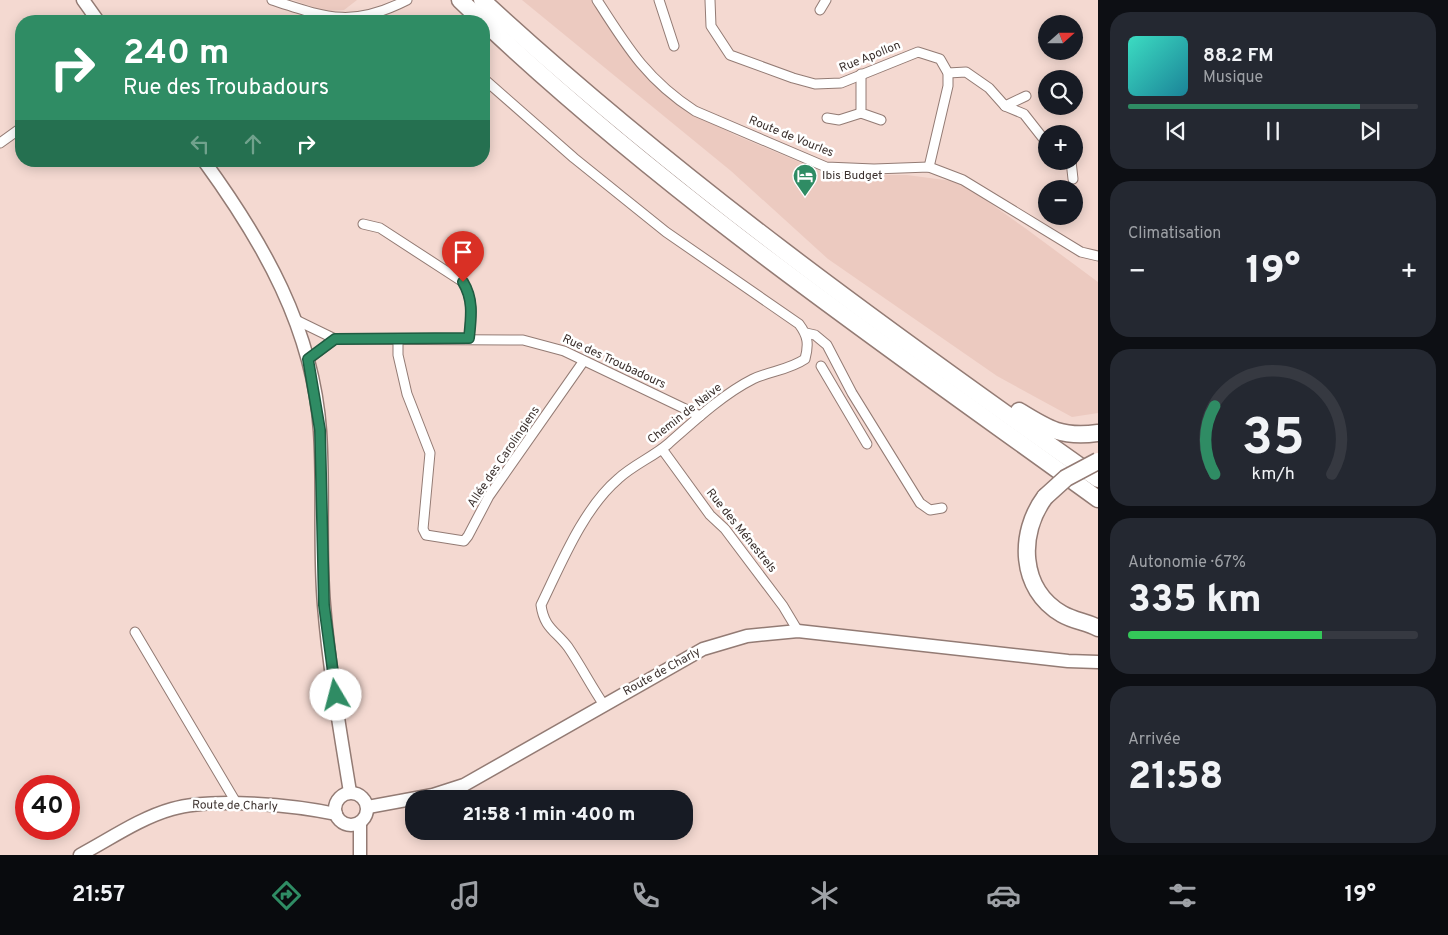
<!DOCTYPE html>
<html lang="fr">
<meta charset="utf-8">
<style>
body{margin:0;font-family:Overpass,sans-serif;background:#242831;color:#f1f3f6;height:100vh;display:flex;flex-direction:column;font-size:19px;white-space:nowrap}
*{box-sizing:border-box;margin:0}
p{font-size:16px;color:#9ea1a6}
.icon{flex:none;width:28px;height:28px;fill:none;stroke:currentColor;stroke-width:2;stroke-linecap:round;stroke-linejoin:round}
.map{position:relative;flex:1;overflow:hidden}
.details{display:flex;flex-direction:column;gap:12px;padding:12px;background:#0d0f14;width:350px}
.details>*{flex:none}
.hud{position:absolute;left:15px;top:15px;width:475px;height:152px;border-radius:20px;box-shadow:0 2px 12px #0003;background:#2f8c64;color:#fff;overflow:hidden}
.needle{width:32px;rotate:69deg}
.tools{position:absolute;left:1038px;top:15px;display:grid;gap:10px}
.tools a{display:grid;place-items:center;width:45px;height:45px;border-radius:50%;background:#171b24;box-shadow:0 2px 12px #0003;font-size:25px}
.speed{position:absolute;left:15px;top:775px;display:flex;gap:10px;font-size:25px;font-weight:700;text-align:center}
.speed>*{display:grid;place-content:center;width:65px;height:65px;border-radius:50%;background:#171b24;box-shadow:0 2px 12px #0003;line-height:1}
.speed .limit{border:8px solid #d22;background:#fff;color:#111}
.pin{position:absolute;display:grid;place-items:center;width:42px;height:42px;color:#fff;margin:-51px -21px;border-radius:50% 50% 50% 0;rotate:-45deg;box-shadow:0 0 5px #0007}
.pin .icon{rotate:45deg}
.me{position:absolute;width:55px;margin:-28px;rotate:352deg;stroke-linejoin:round;filter:drop-shadow(0 0 4px #0008)}
.turn{display:flex;align-items:center;gap:18px;height:105px;padding:0 25px;font-size:22px}
.turn .icon{width:65px;height:65px;stroke-width:2.5}
.turn b{display:block;font-size:35px;line-height:42px}
.lanes{display:flex;align-items:center;height:48px;padding:0 25px;background:#0003;justify-content:center;gap:25px;direction:ltr}
.lanes .off{opacity:.35}
.big{font-size:38px;font-weight:800;line-height:1.1}
.details .tile{flex:1;display:flex;flex-direction:column;justify-content:center;gap:8px;min-width:0;padding:0 18px;border-radius:20px;background:#242831}
.details .dial{align-items:center;gap:0}
.dial svg{height:130px;overflow:visible;fill:none;stroke:#363941;stroke-width:7;stroke-linecap:round;text-anchor:middle}
.dial text{fill:#f1f3f6;stroke:none}
.song{display:flex;align-items:center;gap:15px}
.cover{width:60px;height:60px;border-radius:8px;background:linear-gradient(135deg,hsl(170 70% 55%),hsl(190 70% 35%))}
.played{height:5px;border-radius:2px;background:linear-gradient(90deg,#2f8c64 80%,#363941 80%)}
.keys{display:flex;justify-content:space-around;direction:ltr}
.heat{display:flex;justify-content:space-between;align-items:center;font-size:28px;direction:ltr}
.charge{height:8px;border-radius:4px;background:linear-gradient(90deg,#34c759 67%,#363941 0)}
.trip{position:absolute;left:405px;top:790px;width:288px;height:50px;border-radius:20px;background:#171b24;box-shadow:0 2px 12px #0003;font-weight:800;line-height:50px;text-align:center}
.tabs{display:flex;height:80px;justify-content:space-around;align-items:center;background:#090b0e;color:#9ea1a6}
.tabs .icon{width:35px;height:35px}
.tabs .current{color:#2f8c64}
.tabs b{font-size:22px;color:#f1f3f6}
main{display:flex;flex:1;min-height:0}
.map>svg:first-child{display:block}
.built{fill:#eccac0}
.lines{fill:none;stroke-linecap:round;stroke-linejoin:round}
.street-casing{stroke:#937b74;stroke-width:11}
.secondary-casing{stroke:#937b74;stroke-width:15}
.highway-casing{stroke:#937b74;stroke-width:19}
.street{stroke:#fff;stroke-width:9}
.secondary{stroke:#fff;stroke-width:12}
.highway{stroke:#fff;stroke-width:16}
.highway-bridge-casing{stroke:#937b74;stroke-width:19;stroke-linecap:butt}
.highway-bridge{stroke:#fff;stroke-width:16}
.route-casing{stroke:#1f5b41;stroke-width:12}
.route{stroke:#2f8c64;stroke-width:9}
.labels{text-anchor:middle;dominant-baseline:central;stroke-width:5;stroke-linejoin:round;paint-order:stroke}
.street-label{font-size:12px;fill:#3b302d;stroke:#fff}
.poi-label{font-size:12px;fill:#3b302d;stroke:#fff;text-anchor:start}
</style>
<main>
<div class="map">
<svg width="1098" height="855" viewBox="0 0 1098 855">
<rect width="100%" height="100%" fill="#f4d9d1"/>
<!-- built -->
<g class="built">
<path d="M293,0H357L344,10L325,11Z"/>
<path d="M522,0H595L634,63L678,106L735,135L830,175H907L960,182L1025,228L1098,282V413L1072,417L997,376L828,259L731,171Z"/>
</g>
<g class="lines">
<defs>
<g id="street">
<path d="M272,0C327,18 352,28 407,0"/>
<path d="M597,0C627,47 647,80 695,111L826,167L874,169L929,167L963,180L1081,252L1098,256"/>
<path d="M659,0L674,46"/>
<path d="M710,0L711,26L730,55L793,78L815,84L841,83L918,52L940,59L948,73V86L929,167"/>
<path d="M820,10L826,0"/>
<path d="M948,73L966,72L989,88L1005,106L1026,96"/>
<path d="M861,74V113L881,120"/>
<path d="M484,79L574,158L666,232L799,324C808,336 809,344 805,359C789,370 770,371 753,379C723,394 693,422 668,444C653,457 633,465 618,479C583,509 561,564 541,605C544,628 556,631 568,647C581,666 591,686 604,705"/>
<path d="M1005,106L1024,114L1046,142"/>
<path d="M827,118L839,120L861,113"/>
<path d="M0,143L21,128"/>
<path d="M1071,161L1073,179"/>
<path d="M363,224L380,228L463,282C474,300 471,318 469,338"/>
<path d="M296,320L335,339L523,340L564,351L700,416"/>
<path d="M806,333L815,335L827,345L852,393L920,503L930,510L942,508"/>
<path d="M398,339V355L407,394L430,453L423,529L426,535L464,541L468,536L489,496L583,362"/>
<path d="M309,359L335,339"/>
<path d="M821,366L867,444"/>
<path d="M662,449L710,515L725,529L783,606L798,631"/>
<path d="M135,632L237,804"/>
</g>
<g id="secondary">
<path d="M83,0L98,21"/>
<path d="M204,161C263,242 313,329 320,431C324,489 319,548 324,605C329,667 340,731 350,792"/>
<circle cx="351" cy="809" r="16"/>
<path d="M368,807L433,795L464,785L703,649L747,636L798,631L1068,661L1098,662"/>
<path d="M360,823V855"/>
<path d="M80,855C110,839 140,818 172,809C212,797 295,805 336,814"/>
</g>
<g id="highway">
<path d="M460,0L482,21"/>
<path d="M482,0C674,177 885,329 1098,479"/>
<path d="M484,22C673,200 888,347 1098,499"/>
<path d="M1019,411C1048,429 1062,438 1098,433"/>
<path d="M1045,497C1018,533 1019,589 1062,614C1074,621 1087,622 1098,628"/>
</g>
</defs>
<!-- street casing -->
<use href="#street" class="street-casing"/>
<!-- secondary casing -->
<use href="#secondary" class="secondary-casing"/>
<!-- highway casing -->
<use href="#highway" class="highway-casing"/>
<!-- street -->
<use href="#street" class="street"/>
<!-- secondary -->
<use href="#secondary" class="secondary"/>
<!-- highway -->
<use href="#highway" class="highway"/>
<defs>
<path id="highway-bridge" d="M1045,497L1066,478L1098,461"/>
</defs>
<!-- highway-bridge casing -->
<use href="#highway-bridge" class="highway-bridge-casing"/>
<!-- highway-bridge -->
<use href="#highway-bridge" class="highway-bridge"/>
</g>
<g class="lines">
<defs>
<path id="route" d="M336,695L324,605L320,430L308,359L335,339L469,338C471,318 474,300 463,282"/>
</defs>
<!-- route casing -->
<use href="#route" class="route-casing"/>
<!-- route -->
<use href="#route" class="route"/>
</g>
<!-- icons -->
<defs>
<symbol id="hotel-pin" viewBox="-11 -11 22 30"><path d="M0 17L-7.5 6A9.5 9.5 0 1 1 7.5 6Z" fill="#2f8c64" stroke="#fff"/><path d="M-6-4.5h1.5V1H6V5H4.5V3h-9V5H-6ZM-4 0a1.8 1.8 0 1 1 3.6 0ZM.5 0V-2.5h3Q6-2.5 6 0Z" fill="#fff"/></symbol>
</defs>
<g fill-rule="evenodd">
<use href="#hotel-pin" x="791" y="162" width="28" height="38"/>
</g>
<g class="labels">
<!-- street labels -->
<g class="street-label">
<text transform="translate(870 57) rotate(-22)">Rue Apollon</text>
<text transform="translate(791 137) rotate(22)">Route de Vourles</text>
<text transform="translate(614 362) rotate(25)">Rue des Troubadours</text>
<text transform="translate(685 414) rotate(-38)">Chemin de Naive</text>
<text transform="translate(504 457) rotate(-56)">Allée des Carolingiens</text>
<text transform="translate(741 531) rotate(51)">Rue des Ménestrels</text>
<text transform="translate(662 672) rotate(-29)">Route de Charly</text>
<text transform="translate(235 806) rotate(1)">Route de Charly</text>
</g>
<!-- poi labels -->
<g class="poi-label">
<text x="822" y="176">Ibis Budget</text>
</g>
</g>
</svg>
<div class="tools">
<a><svg class="needle" viewBox="-14 -14 28 28"><path d="M0-13l5 13h-10z" fill="#e53935"/><path d="M0 13l5-13h-10z" fill="#9ea1a6"/></svg></a>
<a><svg class="icon" aria-label="search" viewBox="0 0 24 24"><circle cx="10" cy="10" r="6"/><path d="M15 15l6 6"/></svg></a>
<a>+</a>
<a>−</a>
</div>
<div class="speed"><div class="limit">40</div></div>
<div class="pin" style="left:463px;top:282px;background:#d93025"><svg class="icon" aria-label="arrive" viewBox="0 0 24 24"><path d="M6 21V4h12l-3 4 3 4H6"/></svg></div>
<svg class="me" style="left:336px;top:695px" viewBox="-20 -20 40 40"><circle r="19" fill="#fff"/><path d="M0-13L10 11 0 6-10 11z" fill="#2f8c64"/></svg>
<div class="trip">21:58 · 1 min · 400 m</div>
<div class="hud">
<div class="turn"><svg class="icon" aria-label="right" viewBox="0 0 24 24"><path d="M7 20v-9h11M14 6l5 5-5 5"/></svg><div><b>240 m</b>Rue des Troubadours</div></div>
<div class="lanes"><svg class="icon off" aria-label="left" viewBox="0 0 24 24"><path d="M17 20v-9H6M10 6l-5 5 5 5"/></svg><svg class="icon off" aria-label="ahead" viewBox="0 0 24 24"><path d="M12 20V5M6 11l6-6 6 6"/></svg><svg class="icon" aria-label="right" viewBox="0 0 24 24"><path d="M7 20v-9h11M14 6l5 5-5 5"/></svg></div>
</div>
</div>
<section class="details">
<div class="tile">
<div class="song"><i class="cover"></i><div><b>88.2 FM</b><p>Musique</p></div></div>
<div class="played"></div>
<div class="keys"><svg class="icon" aria-label="previous" viewBox="0 0 24 24"><path d="M18 5L8 12l10 7zM5 5v14"/></svg><svg class="icon" aria-label="pause" viewBox="0 0 24 24"><path d="M8 5v14M16 5v14"/></svg><svg class="icon" aria-label="next" viewBox="0 0 24 24"><path d="M6 5l10 7-10 7zM19 5v14"/></svg></div>
</div>
<div class="tile"><p>Climatisation</p>
<div class="heat"><a>−</a><b class="big">19°</b><a>+</a></div>
</div>
<div class="tile dial"><svg viewBox="0 0 100 80">
<path d="M14 69A42 42 0 1 1 86 69"/>
<path d="M14 69A42 42 0 0 1 14 27" stroke="#2f8c64"/>
<text x="50" y="56" font-size="32" font-weight="700">35</text>
<text x="50" y="72" font-size="11">km/h</text>
</svg></div>
<div class="tile"><p>Autonomie · 67%</p><b class="big">335 km</b><div class="charge"></div></div>
<div class="tile"><p>Arrivée</p><b class="big">21:58</b></div>
</section>
</main>
<nav class="tabs">
<b>21:57</b>
<svg class="icon current" aria-label="directions" viewBox="0 0 24 24"><path d="M12 3l9 9-9 9-9-9zM9 14v-3h6M13 9l2 2-2 2"/></svg>
<svg class="icon" aria-label="music" viewBox="0 0 24 24"><path d="M9 18V5l10-2v13"/><circle cx="6" cy="18" r="3"/><circle cx="16" cy="16" r="3"/></svg>
<svg class="icon" aria-label="phone" viewBox="0 0 24 24"><path d="M5 4h4l2 5-3 2q2 4 5 5l2-3 5 2v4C11 20 4 13 5 4z"/></svg>
<svg class="icon" aria-label="climate" viewBox="0 0 24 24"><path d="M12 3v18M4 7l16 10M4 17L20 7"/></svg>
<svg class="icon" aria-label="car" viewBox="0 0 24 24"><path d="M5 17H2v-5l4-1 3-4h7l3 4 3 1v5h-3M9 17h6M6 11h13"/><circle cx="7" cy="17" r="2"/><circle cx="17" cy="17" r="2"/></svg>
<svg class="icon" aria-label="filters" viewBox="0 0 24 24"><path d="M4 7h16M4 17h16"/><circle cx="9" cy="7" r="2"/><circle cx="15" cy="17" r="2"/></svg>
<b>19°</b>
</nav>
